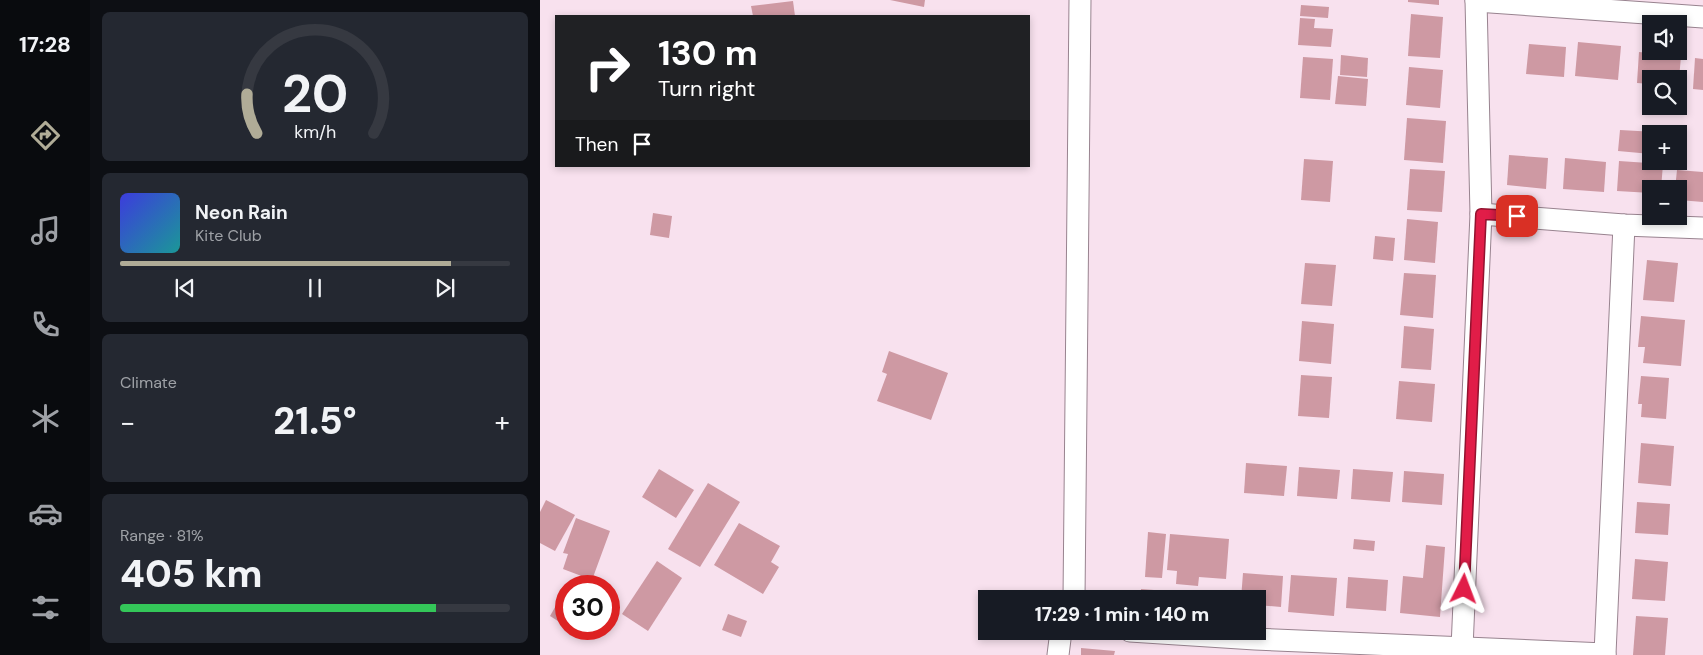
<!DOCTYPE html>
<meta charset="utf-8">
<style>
body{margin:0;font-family:"DM Sans",sans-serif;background:#242831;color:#f1f3f6;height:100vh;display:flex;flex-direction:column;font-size:19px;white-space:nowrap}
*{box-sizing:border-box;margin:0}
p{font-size:16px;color:#9ea1a6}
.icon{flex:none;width:28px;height:28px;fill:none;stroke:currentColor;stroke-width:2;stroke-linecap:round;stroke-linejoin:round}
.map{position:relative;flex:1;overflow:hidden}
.sheet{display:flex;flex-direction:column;gap:12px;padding:12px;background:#0d0f14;width:450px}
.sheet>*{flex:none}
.hud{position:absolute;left:15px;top:15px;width:475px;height:152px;border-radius:0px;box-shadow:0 2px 8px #0003;background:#202124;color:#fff;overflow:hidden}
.tools{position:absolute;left:1102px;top:15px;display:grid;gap:10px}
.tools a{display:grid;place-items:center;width:45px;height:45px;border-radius:0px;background:#171b24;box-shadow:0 2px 8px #0003;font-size:25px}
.speed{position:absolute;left:15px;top:575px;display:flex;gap:10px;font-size:25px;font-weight:700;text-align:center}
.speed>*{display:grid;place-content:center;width:65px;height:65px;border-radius:50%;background:#171b24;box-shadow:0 2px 8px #0003;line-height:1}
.speed .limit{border:8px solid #d22;background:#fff;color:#111}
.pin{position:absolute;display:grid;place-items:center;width:42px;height:42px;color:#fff;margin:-21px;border-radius:10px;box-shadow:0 2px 8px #0006}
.me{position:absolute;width:55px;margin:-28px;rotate:3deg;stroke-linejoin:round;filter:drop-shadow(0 0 4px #0008)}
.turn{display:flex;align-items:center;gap:18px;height:105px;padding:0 20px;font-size:22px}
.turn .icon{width:65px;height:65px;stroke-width:2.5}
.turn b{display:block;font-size:35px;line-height:42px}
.then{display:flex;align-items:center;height:48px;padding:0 20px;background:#0003;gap:10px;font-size:19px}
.big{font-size:38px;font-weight:800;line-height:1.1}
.sheet .card{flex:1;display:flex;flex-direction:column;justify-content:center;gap:8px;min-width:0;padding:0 18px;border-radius:8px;background:#242831}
.sheet .dial{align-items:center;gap:0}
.dial svg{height:130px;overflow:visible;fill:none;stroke:#363941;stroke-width:7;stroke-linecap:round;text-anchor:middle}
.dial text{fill:#f1f3f6;stroke:none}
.song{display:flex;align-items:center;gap:15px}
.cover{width:60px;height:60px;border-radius:8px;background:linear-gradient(135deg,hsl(240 70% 55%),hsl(180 70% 35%))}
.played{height:5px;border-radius:2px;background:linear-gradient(90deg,#b0ac97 85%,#363941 85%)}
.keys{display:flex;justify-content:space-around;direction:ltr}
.heat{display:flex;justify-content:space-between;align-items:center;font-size:28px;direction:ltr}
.charge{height:8px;border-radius:4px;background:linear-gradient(90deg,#34c759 81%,#363941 0)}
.trip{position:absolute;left:438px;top:590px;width:288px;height:50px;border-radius:0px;background:#171b24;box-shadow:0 2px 8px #0003;font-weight:800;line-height:50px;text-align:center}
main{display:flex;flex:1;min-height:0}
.tab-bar{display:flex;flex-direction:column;width:90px;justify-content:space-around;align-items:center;background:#090b0e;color:#9ea1a6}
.tab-bar .icon{width:35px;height:35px}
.tab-bar .active{color:#b0ac97}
.tab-bar b{font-size:22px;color:#f1f3f6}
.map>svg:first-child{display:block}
.building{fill:#ce99a3}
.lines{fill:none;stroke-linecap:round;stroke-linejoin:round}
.street-casing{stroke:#98838f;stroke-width:23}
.street{stroke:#fff;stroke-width:21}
.route-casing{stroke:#92132f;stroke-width:12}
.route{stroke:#e11d48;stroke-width:9}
</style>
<main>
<nav class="tab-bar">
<b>17:28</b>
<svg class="icon active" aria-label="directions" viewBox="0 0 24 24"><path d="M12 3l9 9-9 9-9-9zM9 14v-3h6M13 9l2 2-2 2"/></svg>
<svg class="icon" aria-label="music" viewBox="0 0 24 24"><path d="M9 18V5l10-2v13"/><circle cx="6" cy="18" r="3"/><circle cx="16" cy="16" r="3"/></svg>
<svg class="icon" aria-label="phone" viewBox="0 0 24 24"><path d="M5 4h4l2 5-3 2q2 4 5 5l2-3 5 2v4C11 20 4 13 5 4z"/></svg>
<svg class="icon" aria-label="climate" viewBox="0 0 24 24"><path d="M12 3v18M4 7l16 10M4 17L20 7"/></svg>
<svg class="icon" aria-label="car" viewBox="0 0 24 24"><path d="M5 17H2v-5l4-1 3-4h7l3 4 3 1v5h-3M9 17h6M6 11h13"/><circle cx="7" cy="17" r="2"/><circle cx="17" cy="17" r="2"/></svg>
<svg class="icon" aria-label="filters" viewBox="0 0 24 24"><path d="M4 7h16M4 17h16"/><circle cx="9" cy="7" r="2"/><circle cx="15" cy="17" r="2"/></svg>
</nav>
<section class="sheet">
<div class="card dial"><svg viewBox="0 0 100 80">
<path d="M14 69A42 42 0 1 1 86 69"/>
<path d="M14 69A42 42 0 0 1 8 45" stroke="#b0ac97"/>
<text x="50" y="56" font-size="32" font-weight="700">20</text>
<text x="50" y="72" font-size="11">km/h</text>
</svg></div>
<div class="card">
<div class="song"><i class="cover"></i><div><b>Neon Rain</b><p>Kite Club</p></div></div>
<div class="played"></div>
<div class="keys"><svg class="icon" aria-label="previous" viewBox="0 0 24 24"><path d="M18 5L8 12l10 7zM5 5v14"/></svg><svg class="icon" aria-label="pause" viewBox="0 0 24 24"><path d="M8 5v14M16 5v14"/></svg><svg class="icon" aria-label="next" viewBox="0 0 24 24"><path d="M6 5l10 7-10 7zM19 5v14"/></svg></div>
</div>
<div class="card"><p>Climate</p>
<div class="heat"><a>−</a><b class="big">21.5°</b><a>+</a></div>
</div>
<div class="card"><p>Range · 81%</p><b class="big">405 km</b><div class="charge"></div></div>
</section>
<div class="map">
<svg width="1163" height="655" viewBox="0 0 1163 655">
<rect width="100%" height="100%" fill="#f8e1ee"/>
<!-- building -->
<g class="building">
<path d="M350,0H385L384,7Z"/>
<path d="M868,0H899V5L868,2Z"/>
<path d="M253,1L255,16H213L211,6Z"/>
<path d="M761,5L789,7L788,18L760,16Z"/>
<path d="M871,14L903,17L900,58L868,56Z"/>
<path d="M760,18L775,19L774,28L793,29L791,47L758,45Z"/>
<path d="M1038,42L1081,46L1078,80L1035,76Z"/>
<path d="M989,44L1026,47L1024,77L986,74Z"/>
<path d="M1099,52L1141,56L1139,79H1111V84L1097,83Z"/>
<path d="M801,55L828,58L827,77L800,75Z"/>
<path d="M763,57L793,59L790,100L760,98Z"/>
<path d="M1155,58L1163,59V90L1153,89Z"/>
<path d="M869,67L903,70L900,108L866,105Z"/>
<path d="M798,76L828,79L826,106L795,104Z"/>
<path d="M867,118L906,121L903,163L864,160Z"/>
<path d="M1080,130L1116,132V134H1111V154L1078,151Z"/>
<path d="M969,155L1008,158L1006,189L967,185Z"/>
<path d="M1025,158L1066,162L1064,192L1023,189Z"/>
<path d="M764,159L793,161L790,202L761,200Z"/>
<path d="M1079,161L1123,164L1121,189H1111V193L1077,191Z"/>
<path d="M870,169L905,171L902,212L867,210Z"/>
<path d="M1137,170L1163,172V202L1139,200V189H1135Z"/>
<path d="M113,213L132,216L129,238L110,235Z"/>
<path d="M867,219L898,222L895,263L864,260Z"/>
<path d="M835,236L855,238L853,261L833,259Z"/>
<path d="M1107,260L1138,263L1134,302L1103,300Z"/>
<path d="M765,263L796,265L792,306L761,304Z"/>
<path d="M864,273L896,275L893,318L860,315Z"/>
<path d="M1101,316L1145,320L1141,366L1103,363L1105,347H1098Z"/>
<path d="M762,321L794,324L791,364L759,361Z"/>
<path d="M864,326L894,329L891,370L861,368Z"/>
<path d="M349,351L408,373L391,420L337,401L347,374L342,372Z"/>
<path d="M761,375L792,377L789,418L758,416Z"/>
<path d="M1101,376L1129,378L1126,419L1101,417L1102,404H1098Z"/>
<path d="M859,381L895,384L892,422L856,419Z"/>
<path d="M1101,443L1134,446L1131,486L1098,483Z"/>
<path d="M706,463L747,466L744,496L704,493Z"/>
<path d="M759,467L800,470L797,499L757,496Z"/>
<path d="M119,469L154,490L136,518L102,497Z"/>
<path d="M813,469L853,472L850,502L811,499Z"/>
<path d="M864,471L904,474L902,505L862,502Z"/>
<path d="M168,483L200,502L160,567L128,549Z"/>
<path d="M6,500L35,515L15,551L0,543V512Z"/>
<path d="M1097,502L1130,504L1128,535L1095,533Z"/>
<path d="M36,518L70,531L52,580L23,569L28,554L23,553Z"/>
<path d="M199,523L240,546L231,562L239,567L223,594L174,565Z"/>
<path d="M608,532L626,534L622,578L605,577Z"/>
<path d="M630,534L689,539L686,579L659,577L658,586L636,584L637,571L627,570Z"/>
<path d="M814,539L835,541L834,551L813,549Z"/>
<path d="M886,545L905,547L900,617L860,613L863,576L883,578Z"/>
<path d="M1095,559L1128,562L1125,601L1092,599Z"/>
<path d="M117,561L142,578L108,631L82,614Z"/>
<path d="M703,573L743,576L741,607L716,605V599H701Z"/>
<path d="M751,575L797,578L794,616L748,612Z"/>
<path d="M808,577L848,580L846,611L806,608Z"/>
<path d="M601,589L627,591L626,599H601Z"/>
<path d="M18,602L26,606V626L10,616Z"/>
<path d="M188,614L207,621L201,637L182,630Z"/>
<path d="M1096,616L1128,618L1125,655H1093Z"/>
<path d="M541,648L575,651L574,655H541Z"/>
</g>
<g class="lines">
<defs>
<g id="street">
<path d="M936,1L1163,17"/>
<path d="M941,214L1084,225L1163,228"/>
<path d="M534,599L540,0"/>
<path d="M590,631L715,639L1065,654L1064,655"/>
<path d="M922,648L941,214L936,0"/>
<path d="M1065,654L1084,225"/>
<path d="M518,655L521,631"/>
</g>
</defs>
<!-- street casing -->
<use href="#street" class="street-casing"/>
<!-- street -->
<use href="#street" class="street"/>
</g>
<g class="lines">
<defs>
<path id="route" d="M924,589L941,214L977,216"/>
</defs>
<!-- route casing -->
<use href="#route" class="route-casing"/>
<!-- route -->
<use href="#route" class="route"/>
</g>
</svg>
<div class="tools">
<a><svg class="icon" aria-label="sound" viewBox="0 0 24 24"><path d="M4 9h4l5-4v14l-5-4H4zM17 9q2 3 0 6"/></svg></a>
<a><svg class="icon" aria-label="search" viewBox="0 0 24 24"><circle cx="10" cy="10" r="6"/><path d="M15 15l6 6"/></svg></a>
<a>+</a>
<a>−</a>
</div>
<div class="speed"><div class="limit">30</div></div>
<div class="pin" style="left:977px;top:216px;background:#d93025"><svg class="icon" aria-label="arrive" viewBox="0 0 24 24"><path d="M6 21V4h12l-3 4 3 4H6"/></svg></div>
<svg class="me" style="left:924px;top:589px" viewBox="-20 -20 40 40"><path d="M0-17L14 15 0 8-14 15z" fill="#e11d48" stroke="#fff" stroke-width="4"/></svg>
<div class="trip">17:29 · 1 min · 140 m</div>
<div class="hud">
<div class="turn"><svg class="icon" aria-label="right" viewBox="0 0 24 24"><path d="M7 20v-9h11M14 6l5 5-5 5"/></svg><div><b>130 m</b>Turn right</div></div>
<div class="then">Then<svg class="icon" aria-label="arrive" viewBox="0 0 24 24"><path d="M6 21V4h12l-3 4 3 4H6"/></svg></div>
</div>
</div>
</main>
